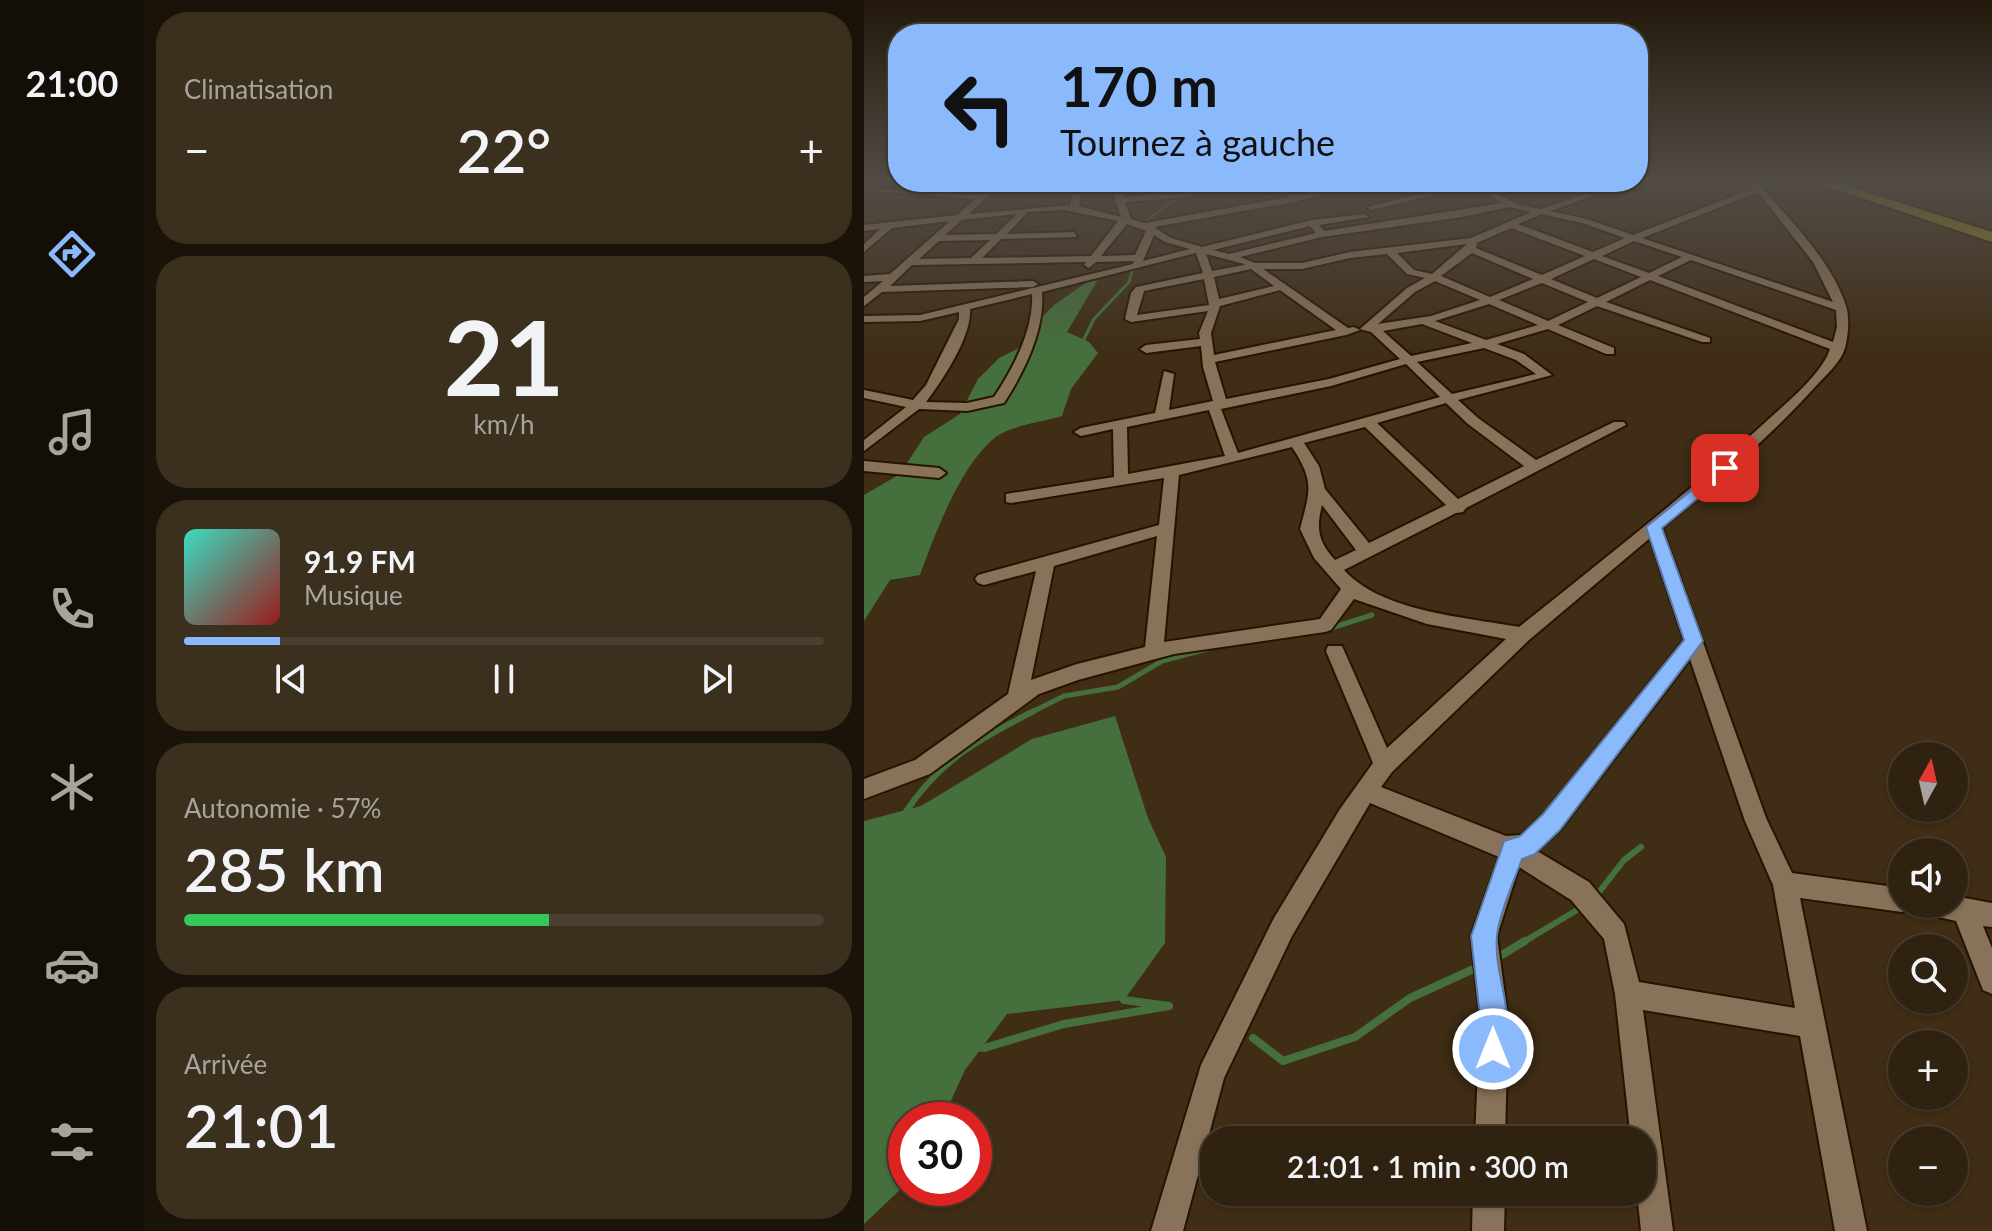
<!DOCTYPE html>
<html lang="fr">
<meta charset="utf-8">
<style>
body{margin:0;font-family:Lato,sans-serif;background:#3b2f1e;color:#f1f3f6;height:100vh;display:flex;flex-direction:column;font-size:30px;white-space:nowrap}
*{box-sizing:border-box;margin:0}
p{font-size:26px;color:#a7a49f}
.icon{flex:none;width:44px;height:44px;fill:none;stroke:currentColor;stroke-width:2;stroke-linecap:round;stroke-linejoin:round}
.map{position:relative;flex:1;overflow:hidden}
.details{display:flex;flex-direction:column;gap:12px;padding:12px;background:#1a1309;width:720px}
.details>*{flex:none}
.hud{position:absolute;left:24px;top:24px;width:760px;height:168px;border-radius:32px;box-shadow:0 2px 6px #0004,0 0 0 2px #4a3f30;background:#8abafc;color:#111;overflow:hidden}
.needle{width:52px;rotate:8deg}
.fabs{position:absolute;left:1024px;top:742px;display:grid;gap:16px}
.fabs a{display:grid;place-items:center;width:80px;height:80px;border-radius:50%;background:#2f2210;box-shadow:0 2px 6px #0004,0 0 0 2px #4a3f30;font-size:40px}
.speed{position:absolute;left:24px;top:1102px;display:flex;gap:16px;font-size:40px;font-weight:700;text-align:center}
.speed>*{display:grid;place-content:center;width:104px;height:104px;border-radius:50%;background:#2f2210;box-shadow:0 2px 6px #0004,0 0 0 2px #4a3f30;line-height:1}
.speed .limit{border:12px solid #d22;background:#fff;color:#111}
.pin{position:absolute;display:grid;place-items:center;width:68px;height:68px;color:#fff;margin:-34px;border-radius:16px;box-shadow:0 4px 12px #0006}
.me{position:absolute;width:88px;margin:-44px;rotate:0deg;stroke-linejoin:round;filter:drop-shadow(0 0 6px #0008)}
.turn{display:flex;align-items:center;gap:28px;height:168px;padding:0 40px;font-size:36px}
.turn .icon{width:104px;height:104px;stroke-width:2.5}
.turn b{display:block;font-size:56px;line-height:68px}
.big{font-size:60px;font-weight:600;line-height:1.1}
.details .card{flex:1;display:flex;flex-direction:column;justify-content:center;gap:12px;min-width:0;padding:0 28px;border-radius:32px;background:#3b2f1e}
.details .dial{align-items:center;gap:0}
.dial b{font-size:104px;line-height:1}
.song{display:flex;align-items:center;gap:24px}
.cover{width:96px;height:96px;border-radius:12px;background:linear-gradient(135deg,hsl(170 70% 55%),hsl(0 70% 35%))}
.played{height:8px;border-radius:4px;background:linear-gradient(90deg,#8abafc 15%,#4a3f30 15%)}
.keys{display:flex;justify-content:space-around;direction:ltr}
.heat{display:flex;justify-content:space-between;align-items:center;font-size:44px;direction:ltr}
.charge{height:12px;border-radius:6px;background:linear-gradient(90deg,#34c759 57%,#4a3f30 0)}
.trip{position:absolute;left:336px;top:1126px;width:456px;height:80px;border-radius:32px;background:#2f2210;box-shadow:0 2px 6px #0004,0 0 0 2px #4a3f30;font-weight:600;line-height:80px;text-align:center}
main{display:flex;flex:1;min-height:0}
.tab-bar{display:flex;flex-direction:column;width:144px;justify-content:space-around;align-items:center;background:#130e06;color:#a7a49f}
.tab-bar .icon{width:56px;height:56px}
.tab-bar .on{color:#8abafc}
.tab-bar b{font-size:36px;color:#f1f3f6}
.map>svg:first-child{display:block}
.water{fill:#456f3c}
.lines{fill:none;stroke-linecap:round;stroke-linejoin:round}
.stream-far4{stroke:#456f3c;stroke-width:2}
.stream-far3{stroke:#456f3c;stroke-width:3}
.stream-far2{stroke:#456f3c;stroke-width:5}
.stream-far1{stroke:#456f3c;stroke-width:6}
.stream{stroke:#456f3c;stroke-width:8}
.street-casing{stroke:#261400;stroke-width:4}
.highway-casing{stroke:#261400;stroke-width:4}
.street{fill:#887259;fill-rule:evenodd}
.highway{fill:#938b19;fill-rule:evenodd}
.route{fill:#8abafc;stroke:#5a79a4;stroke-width:2}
</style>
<main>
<nav class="tab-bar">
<b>21:00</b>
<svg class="icon on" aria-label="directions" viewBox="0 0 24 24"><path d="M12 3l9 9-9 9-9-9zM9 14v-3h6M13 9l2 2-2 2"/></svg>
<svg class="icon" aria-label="music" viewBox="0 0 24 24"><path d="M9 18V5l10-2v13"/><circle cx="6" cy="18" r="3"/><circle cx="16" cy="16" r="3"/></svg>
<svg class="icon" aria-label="phone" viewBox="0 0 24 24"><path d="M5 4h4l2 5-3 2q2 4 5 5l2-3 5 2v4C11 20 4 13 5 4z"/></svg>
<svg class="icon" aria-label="climate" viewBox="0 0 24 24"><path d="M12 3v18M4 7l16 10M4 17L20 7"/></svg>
<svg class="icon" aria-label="car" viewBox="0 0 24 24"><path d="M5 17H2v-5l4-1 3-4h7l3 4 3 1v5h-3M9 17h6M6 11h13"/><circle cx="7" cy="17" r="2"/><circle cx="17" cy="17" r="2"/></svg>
<svg class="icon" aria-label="filters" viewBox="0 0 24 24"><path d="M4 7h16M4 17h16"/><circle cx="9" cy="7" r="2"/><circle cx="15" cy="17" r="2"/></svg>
</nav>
<section class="details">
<div class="card"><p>Climatisation</p>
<div class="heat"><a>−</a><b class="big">22°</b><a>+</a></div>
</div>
<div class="card dial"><b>21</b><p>km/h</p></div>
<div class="card">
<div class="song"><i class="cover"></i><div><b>91.9 FM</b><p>Musique</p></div></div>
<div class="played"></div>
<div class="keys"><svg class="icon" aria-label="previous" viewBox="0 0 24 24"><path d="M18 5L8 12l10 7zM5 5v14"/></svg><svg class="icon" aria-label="pause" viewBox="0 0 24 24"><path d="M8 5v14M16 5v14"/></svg><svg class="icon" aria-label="next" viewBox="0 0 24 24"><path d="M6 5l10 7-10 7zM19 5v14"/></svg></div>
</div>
<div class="card"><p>Autonomie · 57%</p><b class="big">285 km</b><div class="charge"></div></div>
<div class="card"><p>Arrivée</p><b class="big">21:01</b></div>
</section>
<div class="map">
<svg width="1128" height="1231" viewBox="0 0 1128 1231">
<rect width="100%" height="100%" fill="#3f2d15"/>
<!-- water -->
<g class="water">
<path d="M240,269L203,332L225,342L234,353L207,389L198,416C179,422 149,425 133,436C97,463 71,534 56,575L26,580L0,621V495L36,474L60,437L96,414L114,379L135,358L157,347L177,318L190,305L230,277L233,270Z"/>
<path d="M251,716L284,818L302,857L301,943L260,1000L143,1014L101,1070L78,1120H42V1184L0,1224V821L57,806L168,739Z"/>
</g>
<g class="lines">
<!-- stream-far4 -->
<g class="stream-far4">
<path d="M328,191L337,187L338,182"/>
<path d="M279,243L283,220L315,196"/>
<path d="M268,273L273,256"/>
</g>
<!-- stream-far3 -->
<path class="stream-far3" d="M217,345L230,319L265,282L268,271"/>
<!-- stream-far2 -->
<g class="stream-far2">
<path d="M464,629L508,615"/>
<path d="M166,713L200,696L254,687L298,661L343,649"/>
</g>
<!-- stream-far1 -->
<g class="stream-far1">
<path d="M41,813C76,760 115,739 170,711"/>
<path d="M732,896L760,860L777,847"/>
<path d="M658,943L718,907"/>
</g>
<!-- stream -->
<g class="stream">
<path d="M631,959L661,941"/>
<path d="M389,1038L419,1061L491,1037L546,998L614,967"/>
<path d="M112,1047L120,1048L200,1024L305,1006L260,1000"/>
</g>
<defs>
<g id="street">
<path d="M885,181H893C924,219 967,259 982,306C986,319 984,336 981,348C977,362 962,375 952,386C905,438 852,483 798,528L902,818L928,873L1038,888V904H1049L1047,909L1038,912L936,898L1003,1231H971L936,1036L779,1010L809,1231H777L773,1192H778V1140H767L751,994L740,939L707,900L655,867L633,936L644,1018L641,1140H611L616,1018L607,936L635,857L506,803L428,936L360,1078L319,1231H287L337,1065L410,918L476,809L509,763L462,651L464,646H478L523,748L642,639L563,624L490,599L467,630L461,632L310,654L214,680L175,694L66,774L0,799V779L51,760L144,694L172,571L120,585L114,583L111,579L114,575L295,525L300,478L147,503L142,502V494L250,477L249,429L217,436L210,432L217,428L291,413L300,371L310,374L305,410L349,401L339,367L337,346L282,353L276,349L282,345L336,339L335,333L344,311L267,322L261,319L267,293L272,287L339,273L332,253L178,292C181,330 160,372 140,403L103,411L55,409L0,451V440L42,407L0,398V390L49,400L62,385L95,319V312L56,321L0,322V316L56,315L269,264L270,261L232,262L225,268L220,265L222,262L48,265L26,286L169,281L174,284L169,287L18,292L0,306V297L19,281L0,282V276L26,274L86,221L28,228L0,252V244L16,229L0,231V225L93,215L111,199L8,191L12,189L116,194L130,182H139L105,214L206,205L212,182H220L215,206L257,217L250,196L262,182H270L259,197L404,182L324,197L261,202L267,219L281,223L425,197L415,182H423L432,195L494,182H509L431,202L290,227L307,238L338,247L448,220L501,214L505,217L455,225L460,231L638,203L608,186L507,210L503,207L602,182H619L616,184L653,204L676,209L758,182H770L686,211L723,219L769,235L890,188ZM894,192L949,262L969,302L778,238ZM645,207L667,212L607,238L486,252L438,263H391L376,257L458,237L598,217ZM200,210L254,221L227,256L118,258L137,239L213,237L210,232L143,234L164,212ZM153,214L132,234L81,235L98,220ZM677,214L718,223L761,238L729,252L654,224ZM263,224L282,231L271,255L237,256ZM446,226L452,233L365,254L349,250ZM647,228L721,256L678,275L612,248L613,243ZM290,235L301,242L326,249L279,261ZM126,240L107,258L55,259L75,241ZM770,241L818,257L785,273L738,256ZM603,244L568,274L550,270L533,253ZM608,253L669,279L626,297L577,276ZM342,254L380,264V265L348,271ZM523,254L543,274L561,278L543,288L496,329L507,332L536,359L465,379L362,399L351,362L482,335L496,330L490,327L484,328L399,269H438L486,258ZM730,259L777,277L733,298L687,279ZM827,260L972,310L973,327L969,342L794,276ZM387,269L410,286L355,299L350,277ZM340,279L345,305L273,315L280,291ZM786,280L966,349C959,372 925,401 906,418C826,492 740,559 655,627C601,617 518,612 480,570L592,513L599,512L602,508L762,425L760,422H750L672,460L614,418L594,400L688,375L660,354L633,344L684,329L742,354H750V348L694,325L733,306L838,342H846V338L742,302ZM571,281L616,300L567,316L514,324L551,292ZM678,283L724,302L684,321L635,300ZM416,290L472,330L350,355L347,333L356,306ZM168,294C170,329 149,369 130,397L103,403L62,402C78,381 108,336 106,309ZM625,304L674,325L622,340L571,321ZM558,324L608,343L547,356L519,331ZM620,348L652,360L672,374L588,394L553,362ZM542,364L576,397L374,453L357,409L467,386ZM582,403L604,424L660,466L594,499L513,423ZM345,410L361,456L264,474L263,427ZM501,427L582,505L505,543L461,489L455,466L440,443ZM428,447C451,482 446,491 436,529L450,558L477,589L456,619L300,642L315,475ZM458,505L492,550L471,560C454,541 452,529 458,505ZM293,536L281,647L213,664L167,680L190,566ZM786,538L820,640L680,814L657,835L642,836L517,787L528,772L665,640ZM826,659L881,821L909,885L931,1008L775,982L760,924L725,882L673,851L696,830Z"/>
<path d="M660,182H688L673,187Z"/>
<path d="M0,461L75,468L82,473L75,478L0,471Z"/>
<path d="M1090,896L1128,903V927L1119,926L1128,948V994L1119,990L1092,921L1056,913L1053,904H1090Z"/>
<path d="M609,1192H641L640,1231H608Z"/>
</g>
<path id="highway" d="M947,181H968L1128,232V242Z"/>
</defs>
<!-- street casing -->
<use href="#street" class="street-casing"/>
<!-- highway casing -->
<use href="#highway" class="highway-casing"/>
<!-- street -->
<use href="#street" class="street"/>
<!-- highway -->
<use href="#highway" class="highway"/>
</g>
<!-- sky -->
<linearGradient id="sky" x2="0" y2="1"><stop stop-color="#23190c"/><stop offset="0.51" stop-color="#524c46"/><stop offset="1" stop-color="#524c46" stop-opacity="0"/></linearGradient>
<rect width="1128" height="353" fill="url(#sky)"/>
<!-- route -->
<path class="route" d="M861,463L869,468L867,471L798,528L839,641L696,830L671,854L658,859C650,881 635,914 633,936C629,976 655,1019 639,1059L629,1063L619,1059L615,1049L616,1018L607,936L637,850L640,841L656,836L679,814L820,640L782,527Z"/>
</svg>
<div class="fabs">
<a><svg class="needle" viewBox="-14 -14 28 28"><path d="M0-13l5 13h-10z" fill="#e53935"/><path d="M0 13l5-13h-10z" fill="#a7a49f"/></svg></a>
<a><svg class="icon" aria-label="sound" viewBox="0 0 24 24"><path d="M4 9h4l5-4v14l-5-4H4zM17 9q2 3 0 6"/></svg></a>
<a><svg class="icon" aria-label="search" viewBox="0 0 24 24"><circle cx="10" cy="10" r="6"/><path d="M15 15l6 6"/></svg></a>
<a>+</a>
<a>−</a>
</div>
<div class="speed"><div class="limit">30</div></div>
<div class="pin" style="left:861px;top:468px;background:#d93025"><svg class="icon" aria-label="arrive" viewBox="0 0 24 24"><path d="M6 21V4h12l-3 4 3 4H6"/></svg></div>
<svg class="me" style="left:629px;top:1049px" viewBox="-20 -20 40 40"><circle r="17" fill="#8abafc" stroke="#fff" stroke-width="3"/><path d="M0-11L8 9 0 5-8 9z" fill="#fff"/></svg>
<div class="trip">21:01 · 1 min · 300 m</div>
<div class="hud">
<div class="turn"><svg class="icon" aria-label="left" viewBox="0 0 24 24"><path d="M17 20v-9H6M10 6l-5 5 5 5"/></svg><div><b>170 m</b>Tournez à gauche</div></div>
</div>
</div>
</main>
